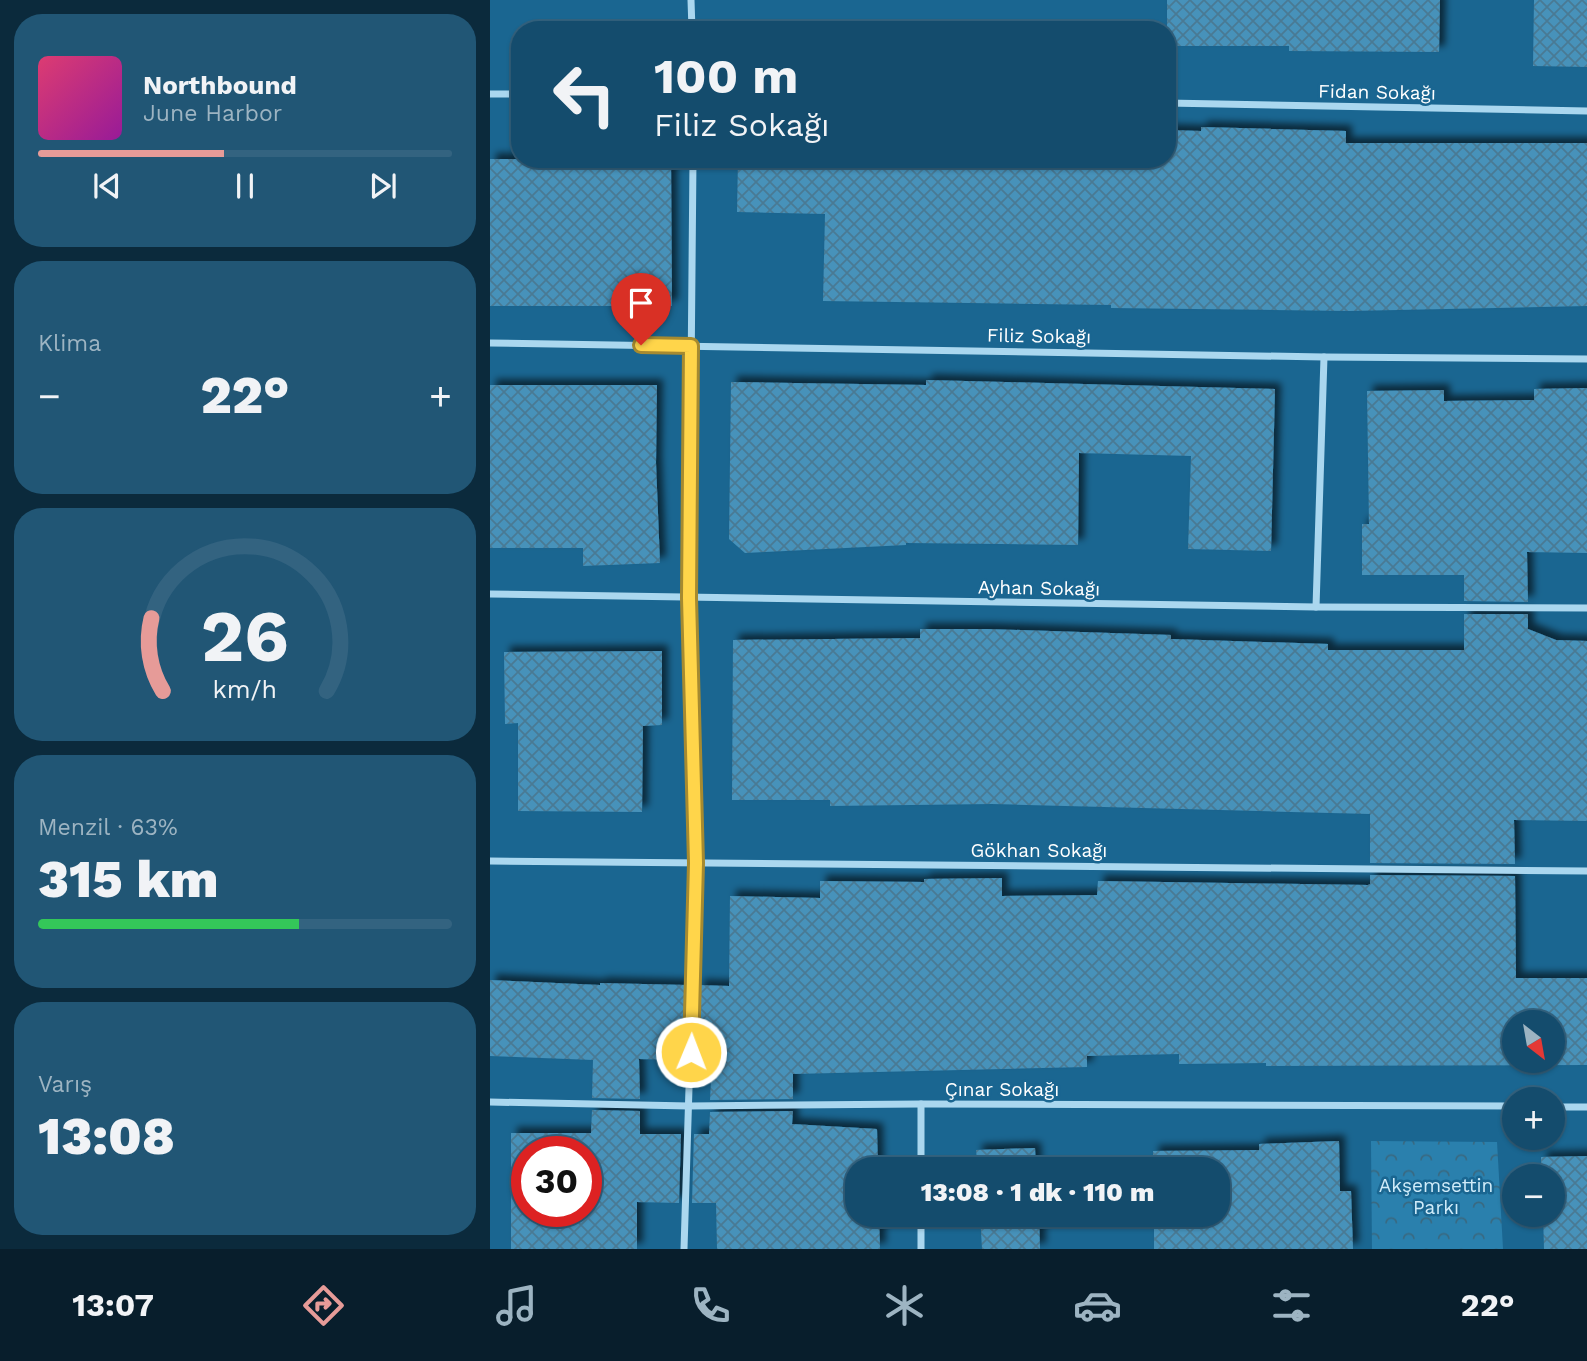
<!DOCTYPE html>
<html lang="tr">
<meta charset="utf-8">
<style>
body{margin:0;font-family:"Work Sans",sans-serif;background:#215675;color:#f1f3f6;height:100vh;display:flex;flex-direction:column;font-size:26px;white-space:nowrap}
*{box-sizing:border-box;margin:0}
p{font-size:23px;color:#9db4c2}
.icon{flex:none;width:38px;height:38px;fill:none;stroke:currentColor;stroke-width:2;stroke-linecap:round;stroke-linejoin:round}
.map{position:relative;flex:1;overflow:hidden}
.sheet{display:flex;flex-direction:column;gap:14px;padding:14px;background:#0b2a3c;width:490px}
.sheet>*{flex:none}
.top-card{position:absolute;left:21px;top:21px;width:665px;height:147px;border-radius:28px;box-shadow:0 2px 5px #0004,0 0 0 2px #336380;background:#144c6d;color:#f1f3f6;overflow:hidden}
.needle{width:46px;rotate:149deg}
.fabs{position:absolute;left:1012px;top:1010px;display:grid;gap:14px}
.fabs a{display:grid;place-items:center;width:63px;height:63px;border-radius:50%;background:#144c6d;box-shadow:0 2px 5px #0004,0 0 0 2px #336380;font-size:35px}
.speed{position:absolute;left:21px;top:1136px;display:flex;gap:14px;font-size:35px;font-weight:700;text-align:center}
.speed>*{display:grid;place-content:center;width:91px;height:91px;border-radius:50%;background:#144c6d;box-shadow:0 2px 5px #0004,0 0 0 2px #336380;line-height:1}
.speed .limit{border:10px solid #d22;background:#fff;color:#111}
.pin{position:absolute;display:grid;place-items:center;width:60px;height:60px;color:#fff;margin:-72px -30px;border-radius:50% 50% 50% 0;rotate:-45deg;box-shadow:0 0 7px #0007}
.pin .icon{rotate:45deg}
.me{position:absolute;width:77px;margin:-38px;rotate:1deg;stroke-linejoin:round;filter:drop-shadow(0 0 5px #0008)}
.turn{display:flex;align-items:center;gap:24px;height:147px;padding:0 28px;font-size:32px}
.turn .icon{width:91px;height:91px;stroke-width:2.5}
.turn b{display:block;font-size:49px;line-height:60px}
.big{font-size:52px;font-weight:800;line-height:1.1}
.sheet .tile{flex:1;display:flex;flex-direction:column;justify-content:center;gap:10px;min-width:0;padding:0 24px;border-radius:28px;background:#215675}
.sheet .dial{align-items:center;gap:0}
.dial svg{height:182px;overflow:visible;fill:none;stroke:#336380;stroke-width:7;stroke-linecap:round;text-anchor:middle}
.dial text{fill:#f1f3f6;stroke:none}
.song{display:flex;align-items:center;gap:21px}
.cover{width:84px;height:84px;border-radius:10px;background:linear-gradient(135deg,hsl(340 70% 55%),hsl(300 70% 35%))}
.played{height:7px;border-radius:4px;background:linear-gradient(90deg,#e69b98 45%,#336380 45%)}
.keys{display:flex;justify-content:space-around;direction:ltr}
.heat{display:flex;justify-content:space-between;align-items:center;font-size:38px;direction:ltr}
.charge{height:10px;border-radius:5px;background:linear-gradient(90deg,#34c759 63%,#336380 0)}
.trip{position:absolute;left:355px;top:1157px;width:385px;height:70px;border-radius:28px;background:#144c6d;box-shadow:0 2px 5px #0004,0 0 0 2px #336380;font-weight:800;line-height:70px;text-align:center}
.menu{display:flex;height:112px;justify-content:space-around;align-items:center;background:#081e2c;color:#9db4c2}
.menu .icon{width:49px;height:49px}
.menu .active{color:#e69b98}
.menu b{font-size:32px;color:#f1f3f6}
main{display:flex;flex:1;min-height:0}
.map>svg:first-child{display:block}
.park{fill:url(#park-crowns)}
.building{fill:url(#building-cross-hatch);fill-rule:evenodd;filter:url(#shadow)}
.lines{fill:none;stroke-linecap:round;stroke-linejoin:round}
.street{stroke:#aad7ef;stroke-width:7}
.route-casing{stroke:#a68a30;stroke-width:18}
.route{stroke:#ffd54a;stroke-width:12}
.labels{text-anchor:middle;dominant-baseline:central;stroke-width:5;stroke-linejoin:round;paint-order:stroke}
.street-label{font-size:19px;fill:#fff;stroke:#1a6691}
.park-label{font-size:19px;fill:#d0ecfa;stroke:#1a6691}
</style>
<main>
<section class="sheet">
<div class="tile">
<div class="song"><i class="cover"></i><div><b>Northbound</b><p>June Harbor</p></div></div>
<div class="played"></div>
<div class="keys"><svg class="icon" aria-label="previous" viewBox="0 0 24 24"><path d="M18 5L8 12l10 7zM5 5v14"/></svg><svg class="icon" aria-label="pause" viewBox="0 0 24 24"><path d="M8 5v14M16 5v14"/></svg><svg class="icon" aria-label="next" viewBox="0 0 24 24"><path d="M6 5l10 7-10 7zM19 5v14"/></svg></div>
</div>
<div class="tile"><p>Klima</p>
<div class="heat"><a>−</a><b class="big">22°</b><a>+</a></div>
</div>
<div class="tile dial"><svg viewBox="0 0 100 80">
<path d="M14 69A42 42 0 1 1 86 69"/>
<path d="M14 69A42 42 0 0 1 9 37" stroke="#e69b98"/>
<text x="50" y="56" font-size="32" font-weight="700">26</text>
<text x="50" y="72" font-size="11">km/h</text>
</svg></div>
<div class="tile"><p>Menzil · 63%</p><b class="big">315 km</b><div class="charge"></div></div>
<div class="tile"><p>Varış</p><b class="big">13:08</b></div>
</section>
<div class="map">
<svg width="1097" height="1249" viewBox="0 0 1097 1249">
<defs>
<pattern id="park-crowns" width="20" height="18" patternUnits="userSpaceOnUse" patternTransform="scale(1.75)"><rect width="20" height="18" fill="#2a80ad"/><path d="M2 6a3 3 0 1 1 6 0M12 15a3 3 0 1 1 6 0" fill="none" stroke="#396981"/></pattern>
<pattern id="building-cross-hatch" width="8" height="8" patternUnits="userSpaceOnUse" patternTransform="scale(1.75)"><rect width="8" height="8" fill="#4792ba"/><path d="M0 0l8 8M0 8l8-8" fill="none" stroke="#497a94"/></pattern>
<filter id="shadow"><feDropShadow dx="6" dy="-6" stdDeviation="3.5" flood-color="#0009"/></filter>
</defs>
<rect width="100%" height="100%" fill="#1a6691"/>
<!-- park -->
<path class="park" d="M881,1141L1007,1142L1013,1249H882Z"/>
<!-- building -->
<g class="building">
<path d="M677,0H950L949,52L799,51V46H677Z"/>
<path d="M1044,0H1097V67L1043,66Z"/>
<path d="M711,127L856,131V143H1097V306L859,311L621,308V305L333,301L335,214L247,212L248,159H677V130L711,131Z"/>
<path d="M0,159H181L182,306H0Z"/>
<path d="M436,380L785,389L781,551L698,549L701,456L589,453L588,545L416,543V545L255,553L239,539L241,382L436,385Z"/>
<path d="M0,385H167L166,463L170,563L93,566V548H0Z"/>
<path d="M1097,388V553L1037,552L1038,602L974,601V575H872V524H879L877,391L954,390V401L1044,400V389Z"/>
<path d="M974,614H1038V629L1066,640L1097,641V821L1024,820L1025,864L880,863V814L502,804L340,806V800H242L243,640L430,638V629H497L681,635V639L838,644V650H974Z"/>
<path d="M172,651V725L153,726L152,812L28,811V723L15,724L14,652Z"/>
<path d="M880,875L1025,876L1026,978H1097V1065L776,1066V1063L689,1064V1054L597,1056V1067L303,1074V1099L220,1100L222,1061H206L208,985L239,986L240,896L330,898V881L434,882V879L512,878V896L607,895L608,881L878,885L880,884ZM1024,1022H1062V1060H1024Z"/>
<path d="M0,980L110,985V983L196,985L194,1060L149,1059L150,1099L102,1098L103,1060L0,1056Z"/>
<path d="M102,1110L150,1111V1134H191L189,1203L147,1202V1249H21V1133H101ZM37,1152H96V1211H37Z"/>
<path d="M303,1111L302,1124L387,1129L388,1169H368V1214H389L390,1249H227L226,1203H202L204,1134H219L220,1112Z"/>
<path d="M849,1141L850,1191H861L863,1249H664V1214H728V1169H663V1151L769,1150V1144Z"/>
<path d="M545,1148L546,1169H488L486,1150Z"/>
<path d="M1097,1156V1249H1054L1053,1214H1062V1176H1051V1157Z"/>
<path d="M490,1214H549L550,1249H492Z"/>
</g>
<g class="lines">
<!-- street -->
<g class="street">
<path d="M201,0L202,30"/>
<path d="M0,94H30"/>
<path d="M677,103L1097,111"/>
<path d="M0,343L834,357L1097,359"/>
<path d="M0,594L826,607L1097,608"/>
<path d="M826,607L834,357"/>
<path d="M0,861L1097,871"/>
<path d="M0,1102L199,1106L431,1104L1024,1106"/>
<path d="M431,1104V1169"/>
<path d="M1062,1107H1097"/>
<path d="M431,1214V1249"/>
<path d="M194,1249L206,863L199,598L203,159"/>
</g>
</g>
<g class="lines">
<defs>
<path id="route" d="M151,345L201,346L199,598L206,863L201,1052"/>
</defs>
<!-- route casing -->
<use href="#route" class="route-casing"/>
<!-- route -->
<use href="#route" class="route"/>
</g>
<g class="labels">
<!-- street labels -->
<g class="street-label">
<text transform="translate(887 92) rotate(1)">Fidan Sokağı</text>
<text transform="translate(549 336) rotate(1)">Filiz Sokağı</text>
<text transform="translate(549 588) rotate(1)">Ayhan Sokağı</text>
<text x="549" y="850">Gökhan Sokağı</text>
<text x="512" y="1089">Çınar Sokağı</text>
</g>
<!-- park labels -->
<g class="park-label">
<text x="946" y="1185">Akşemsettin<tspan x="946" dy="22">Parkı</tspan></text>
</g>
</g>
</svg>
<div class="fabs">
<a><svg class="needle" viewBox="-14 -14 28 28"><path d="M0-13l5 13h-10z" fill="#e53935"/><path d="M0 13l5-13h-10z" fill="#9db4c2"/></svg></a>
<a>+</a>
<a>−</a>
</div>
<div class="speed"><div class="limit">30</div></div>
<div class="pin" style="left:151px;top:345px;background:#d93025"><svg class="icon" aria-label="arrive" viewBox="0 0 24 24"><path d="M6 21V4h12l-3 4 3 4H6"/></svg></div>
<svg class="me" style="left:201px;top:1052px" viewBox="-20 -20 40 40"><circle r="17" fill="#ffd54a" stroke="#fff" stroke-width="3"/><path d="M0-11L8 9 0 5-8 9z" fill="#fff"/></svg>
<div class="trip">13:08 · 1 dk · 110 m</div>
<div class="top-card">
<div class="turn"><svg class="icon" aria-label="left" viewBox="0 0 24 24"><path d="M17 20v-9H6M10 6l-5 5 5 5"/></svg><div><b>100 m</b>Filiz Sokağı</div></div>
</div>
</div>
</main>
<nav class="menu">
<b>13:07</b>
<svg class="icon active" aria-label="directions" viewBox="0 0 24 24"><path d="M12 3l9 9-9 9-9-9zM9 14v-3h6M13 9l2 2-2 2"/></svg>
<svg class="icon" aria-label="music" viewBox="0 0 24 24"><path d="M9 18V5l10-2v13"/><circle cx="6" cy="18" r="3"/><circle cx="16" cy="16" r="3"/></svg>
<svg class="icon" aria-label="phone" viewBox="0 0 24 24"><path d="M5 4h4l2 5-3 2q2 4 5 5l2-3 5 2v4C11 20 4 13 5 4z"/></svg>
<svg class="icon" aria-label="climate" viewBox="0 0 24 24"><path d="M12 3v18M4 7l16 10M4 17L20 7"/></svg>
<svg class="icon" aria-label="car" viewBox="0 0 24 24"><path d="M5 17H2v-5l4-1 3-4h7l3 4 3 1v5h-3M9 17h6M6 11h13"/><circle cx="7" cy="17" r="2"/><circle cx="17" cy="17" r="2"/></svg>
<svg class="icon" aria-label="filters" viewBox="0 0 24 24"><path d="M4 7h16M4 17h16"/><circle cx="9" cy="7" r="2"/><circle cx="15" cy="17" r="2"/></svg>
<b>22°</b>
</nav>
